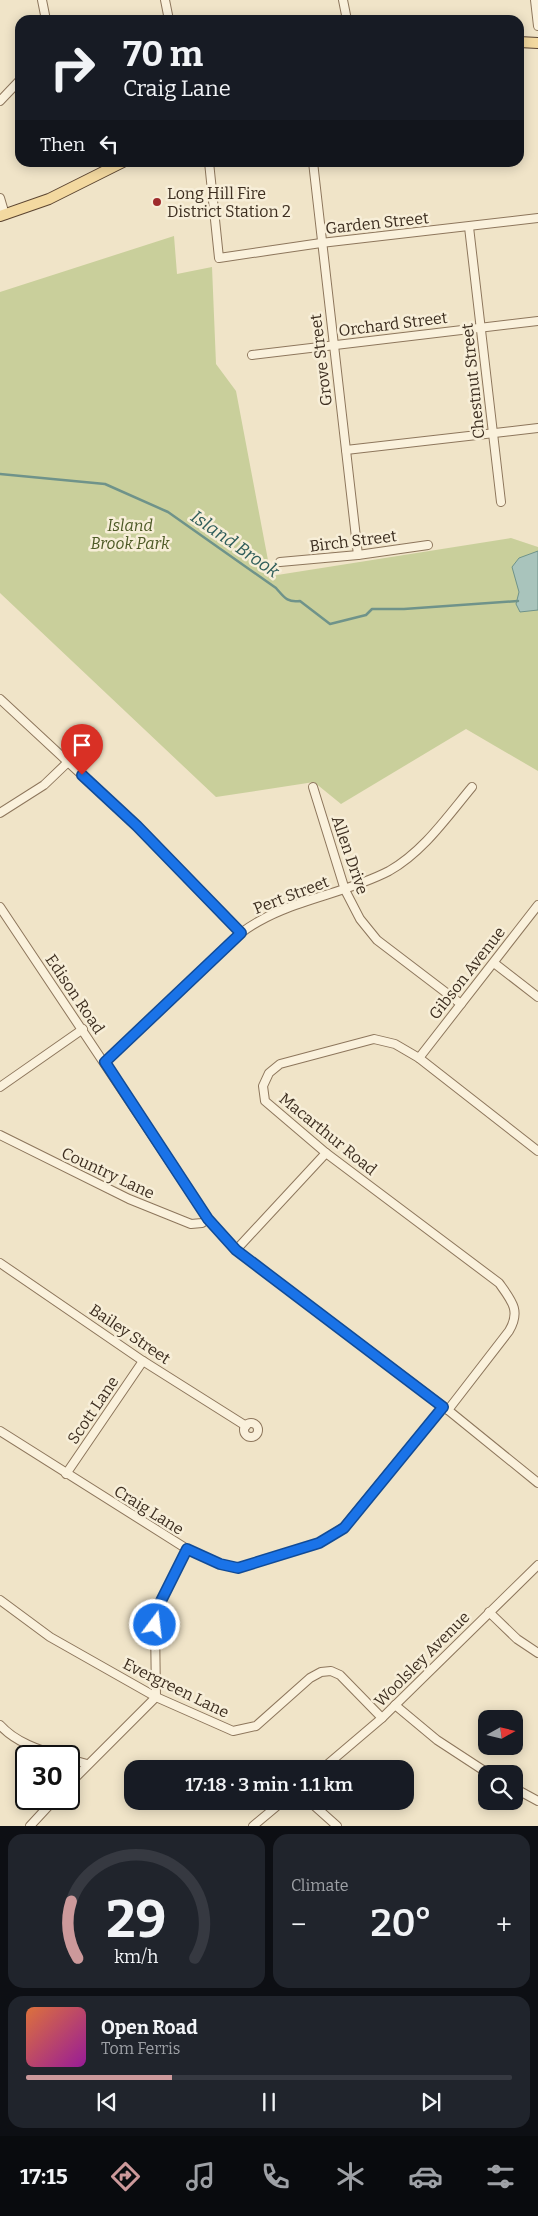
<!DOCTYPE html>
<meta charset="utf-8">
<style>
body{margin:0;font-family:Bitter,serif;background:#20242c;color:#f1f3f6;height:100vh;display:flex;flex-direction:column;font-size:19px;white-space:nowrap}
*{box-sizing:border-box;margin:0}
p{font-size:16px;color:#9ea1a6}
.icon{flex:none;width:28px;height:28px;fill:none;stroke:currentColor;stroke-width:2;stroke-linecap:round;stroke-linejoin:round}
.map{position:relative;height:1826px;overflow:hidden}
.details{display:flex;flex-direction:column;gap:8px;padding:8px;background:#0d0f14;flex:1}
.details>*{flex:none}
.banner{position:absolute;left:15px;top:15px;width:509px;height:152px;border-radius:15px;box-shadow:0 2px 12px #0003;background:#171b24;color:#f1f3f6;overflow:hidden}
.needle{width:32px;rotate:82deg}
.controls{position:absolute;left:478px;top:1710px;display:grid;gap:10px}
.controls a{display:grid;place-items:center;width:45px;height:45px;border-radius:10px;background:#171b24;box-shadow:0 2px 12px #0003;font-size:25px}
.speed{position:absolute;left:15px;top:1745px;display:flex;gap:10px;font-size:25px;font-weight:700;text-align:center}
.speed>*{display:grid;place-content:center;width:65px;height:65px;border-radius:50%;background:#171b24;box-shadow:0 2px 12px #0003;line-height:1}
.speed .limit{border:2px solid #111;border-radius:8px;background:#fff;color:#111}
.pin{position:absolute;display:grid;place-items:center;width:42px;height:42px;color:#fff;margin:-51px -21px;border-radius:50% 50% 50% 0;rotate:-45deg;box-shadow:0 0 5px #0007}
.pin .icon{rotate:45deg}
.me{position:absolute;width:55px;margin:-28px;rotate:15deg;stroke-linejoin:round;filter:drop-shadow(0 0 4px #0008)}
.turn{display:flex;align-items:center;gap:18px;height:105px;padding:0 25px;font-size:22px}
.turn .icon{width:65px;height:65px;stroke-width:2.5}
.turn b{display:block;font-size:35px;line-height:42px}
.then{display:flex;align-items:center;height:48px;padding:0 25px;background:#0003;gap:10px;font-size:19px}
.big{font-size:38px;font-weight:600;line-height:1.1}
.details .tile{flex:1;display:flex;flex-direction:column;justify-content:center;gap:8px;min-width:0;padding:0 18px;border-radius:15px;background:#20242c}
.details .dial{align-items:center;gap:0}
.dial svg{height:130px;overflow:visible;fill:none;stroke:#363941;stroke-width:7;stroke-linecap:round;text-anchor:middle}
.dial text{fill:#f1f3f6;stroke:none}
.song{display:flex;align-items:center;gap:15px}
.cover{width:60px;height:60px;border-radius:8px;background:linear-gradient(135deg,hsl(20 70% 55%),hsl(300 70% 35%))}
.played{height:5px;border-radius:2px;background:linear-gradient(90deg,#cc999b 30%,#363941 30%)}
.keys{display:flex;justify-content:space-around;direction:ltr}
.heat{display:flex;justify-content:space-between;align-items:center;font-size:28px;direction:ltr}
.details .tiles{flex:1;display:grid;gap:8px;grid-template-columns:1fr 1fr}
.tile:last-child{grid-column:span 2}
.trip{position:absolute;left:124px;top:1760px;width:290px;height:50px;border-radius:15px;background:#171b24;box-shadow:0 2px 12px #0003;font-weight:600;line-height:50px;text-align:center}
.menu{display:flex;height:80px;justify-content:space-around;align-items:center;background:#090b0e;color:#9ea1a6}
.menu .icon{width:35px;height:35px}
.menu .selected{color:#cc999b}
.menu b{font-size:22px;color:#f1f3f6}
.map>svg:first-child{display:block}
.green{fill:#c9cf9b}
.water{fill:#a9c4bc;stroke:#6f938a}
.lines{fill:none;stroke-linecap:round;stroke-linejoin:round}
.stream{stroke:#6f938a;stroke-width:2.5}
.minor-casing{stroke:#8d765c;stroke-width:10}
.major-casing{stroke:#5b4430;stroke-width:12}
.minor{stroke:#faf1dc;stroke-width:8}
.major{stroke:#f3d9a0;stroke-width:10}
.route-casing{stroke:#114b97;stroke-width:12}
.route{stroke:#1a73e8;stroke-width:9}
.poi-dot{fill:#9e2a2b;stroke:#f7eed8;stroke-width:2}
.labels{text-anchor:middle;dominant-baseline:central;stroke-width:5;stroke-linejoin:round;paint-order:stroke}
.poi-label{font-size:16px;fill:#3d2e20;stroke:#f7eed8;text-anchor:start}
.street-label{font-size:16px;fill:#3d2e20;stroke:#f7eed8}
.park-label{font-size:16px;font-style:italic;fill:#4d5a26;stroke:#f7eed8}
.water-label{font-size:18px;font-style:italic;fill:#2f5d5a;stroke:#f7eed8}
</style>
<div class="map">
<svg width="538" height="1826" viewBox="0 0 538 1826">
<rect width="100%" height="100%" fill="#f0e4c8"/>
<!-- green -->
<path class="green" d="M174,236L177,274L212,267L216,364L236,391L271,576L511,538L538,547V771L466,729L341,804L314,782L216,797L0,593V292Z"/>
<!-- water -->
<path class="water" d="M538,551V610L520,612L516,604L519,592L512,567L519,558Z"/>
<g class="lines">
<!-- stream -->
<path class="stream" d="M0,474L105,484L168,512L276,588C284,597 287,603 300,601L330,624L366,615L372,609H404L518,601"/>
<defs>
<g id="minor">
<path d="M42,0L46,20"/>
<path d="M165,0L169,20"/>
<path d="M343,0L347,20"/>
<path d="M535,0L538,26"/>
<path d="M0,101L20,80"/>
<path d="M209,162L219,258L321,243L538,218"/>
<path d="M313,162L358,555"/>
<path d="M0,198L5,215"/>
<path d="M469,227L501,502"/>
<path d="M252,355L538,321"/>
<path d="M346,450L538,428"/>
<path d="M280,562L358,555L428,545"/>
<path d="M0,699L137,826L241,933"/>
<path d="M313,787L345,890L360,919L377,940L461,1004"/>
<path d="M0,813L44,785L68,762"/>
<path d="M0,907L208,1219L236,1250L448,1410L538,1483"/>
<path d="M494,963L538,997"/>
<path d="M419,1058L538,905"/>
<path d="M105,1062L241,933C284,900 341,896 389,871C423,852 447,817 472,787"/>
<path d="M0,1087L83,1029"/>
<path d="M0,1135L129,1199L191,1224L202,1223L208,1219"/>
<path d="M236,1250L326,1153"/>
<path d="M0,1263L143,1361L246,1426"/>
<path d="M448,1410L509,1331C521,1311 512,1301 499,1283L326,1153L265,1101L263,1086L269,1073L280,1064L374,1039L395,1044L419,1058L538,1151"/>
<circle cx="251" cy="1430" r="7"/>
<path d="M0,1431L187,1549L220,1564L238,1568L319,1543L344,1527L443,1407"/>
<path d="M66,1474L143,1361"/>
<path d="M0,1600L50,1637L156,1697L233,1731L256,1726L310,1678L321,1672L331,1671L340,1675L382,1718"/>
<path d="M489,1612L517,1639L538,1653"/>
<path d="M395,1705L437,1740L489,1774"/>
<path d="M0,1725C15,1742 39,1750 60,1756"/>
<path d="M69,1759L87,1764"/>
<path d="M322,1769L382,1718L538,1565"/>
<path d="M69,1784L156,1697L155,1625L161,1601L187,1549"/>
<path d="M514,1788L538,1801"/>
<path d="M309,1801L337,1826"/>
<path d="M30,1826L55,1799"/>
<path d="M253,1826L283,1801"/>
</g>
<g id="major">
<path d="M519,42L538,43"/>
<path d="M0,216L49,199L123,162"/>
</g>
</defs>
<!-- minor casing -->
<use href="#minor" class="minor-casing"/>
<!-- major casing -->
<use href="#major" class="major-casing"/>
<!-- minor -->
<use href="#minor" class="minor"/>
<!-- major -->
<use href="#major" class="major"/>
</g>
<g class="lines">
<defs>
<path id="route" d="M82,775L137,826L241,933L105,1062L208,1219L236,1250L443,1407L344,1528L319,1543L238,1568L220,1564L187,1549L161,1601L155,1625"/>
</defs>
<!-- route casing -->
<use href="#route" class="route-casing"/>
<!-- route -->
<use href="#route" class="route"/>
</g>
<!-- markers -->
<circle class="poi-dot" cx="157" cy="202" r="5"/>
<g class="labels">
<!-- poi labels -->
<g class="poi-label">
<text x="167" y="193">Long Hill Fire<tspan x="167" dy="18">District Station 2</tspan></text>
</g>
<!-- street labels -->
<g class="street-label">
<text transform="translate(377 223) rotate(-6)">Garden Street</text>
<text transform="translate(393 324) rotate(-7)">Orchard Street</text>
<text transform="translate(321 360) rotate(-97)">Grove Street</text>
<text transform="translate(473 381) rotate(-96)">Chestnut Street</text>
<text transform="translate(353 541) rotate(-7)">Birch Street</text>
<text transform="translate(350 855) rotate(71)">Allen Drive</text>
<text transform="translate(291 895) rotate(-21)">Pert Street</text>
<text transform="translate(467 973) rotate(-52)">Gibson Avenue</text>
<text transform="translate(75 994) rotate(56)">Edison Road</text>
<text transform="translate(328 1134) rotate(39)">Macarthur Road</text>
<text transform="translate(108 1173) rotate(25)">Country Lane</text>
<text transform="translate(130 1334) rotate(34)">Bailey Street</text>
<text transform="translate(93 1410) rotate(-56)">Scott Lane</text>
<text transform="translate(149 1510) rotate(32)">Craig Lane</text>
<text transform="translate(422 1659) rotate(-45)">Woolsley Avenue</text>
<text transform="translate(176 1688) rotate(26)">Evergreen Lane</text>
</g>
<!-- park labels -->
<g class="park-label">
<text x="130" y="525">Island<tspan x="130" dy="18">Brook Park</tspan></text>
</g>
<!-- water labels -->
<g class="water-label">
<text transform="translate(235 544) rotate(35)">Island Brook</text>
</g>
</g>
</svg>
<div class="controls">
<a><svg class="needle" viewBox="-14 -14 28 28"><path d="M0-13l5 13h-10z" fill="#e53935"/><path d="M0 13l5-13h-10z" fill="#9ea1a6"/></svg></a>
<a><svg class="icon" aria-label="search" viewBox="0 0 24 24"><circle cx="10" cy="10" r="6"/><path d="M15 15l6 6"/></svg></a>
</div>
<div class="speed"><div class="limit">30</div></div>
<div class="pin" style="left:82px;top:775px;background:#d93025"><svg class="icon" aria-label="arrive" viewBox="0 0 24 24"><path d="M6 21V4h12l-3 4 3 4H6"/></svg></div>
<svg class="me" style="left:155px;top:1625px" viewBox="-20 -20 40 40"><circle r="17" fill="#1a73e8" stroke="#fff" stroke-width="3"/><path d="M0-11L8 9 0 5-8 9z" fill="#fff"/></svg>
<div class="trip">17:18 · 3 min · 1.1 km</div>
<div class="banner">
<div class="turn"><svg class="icon" aria-label="right" viewBox="0 0 24 24"><path d="M7 20v-9h11M14 6l5 5-5 5"/></svg><div><b>70 m</b>Craig Lane</div></div>
<div class="then">Then<svg class="icon" aria-label="left" viewBox="0 0 24 24"><path d="M17 20v-9H6M10 6l-5 5 5 5"/></svg></div>
</div>
</div>
<section class="details">
<div class="tiles">
<div class="tile dial"><svg viewBox="0 0 100 80">
<path d="M14 69A42 42 0 1 1 86 69"/>
<path d="M14 69A42 42 0 0 1 10 34" stroke="#cc999b"/>
<text x="50" y="56" font-size="32" font-weight="700">29</text>
<text x="50" y="72" font-size="11">km/h</text>
</svg></div>
<div class="tile"><p>Climate</p>
<div class="heat"><a>−</a><b class="big">20°</b><a>+</a></div>
</div>
<div class="tile">
<div class="song"><i class="cover"></i><div><b>Open Road</b><p>Tom Ferris</p></div></div>
<div class="played"></div>
<div class="keys"><svg class="icon" aria-label="previous" viewBox="0 0 24 24"><path d="M18 5L8 12l10 7zM5 5v14"/></svg><svg class="icon" aria-label="pause" viewBox="0 0 24 24"><path d="M8 5v14M16 5v14"/></svg><svg class="icon" aria-label="next" viewBox="0 0 24 24"><path d="M6 5l10 7-10 7zM19 5v14"/></svg></div>
</div>
</div>
</section>
<nav class="menu">
<b>17:15</b>
<svg class="icon selected" aria-label="directions" viewBox="0 0 24 24"><path d="M12 3l9 9-9 9-9-9zM9 14v-3h6M13 9l2 2-2 2"/></svg>
<svg class="icon" aria-label="music" viewBox="0 0 24 24"><path d="M9 18V5l10-2v13"/><circle cx="6" cy="18" r="3"/><circle cx="16" cy="16" r="3"/></svg>
<svg class="icon" aria-label="phone" viewBox="0 0 24 24"><path d="M5 4h4l2 5-3 2q2 4 5 5l2-3 5 2v4C11 20 4 13 5 4z"/></svg>
<svg class="icon" aria-label="climate" viewBox="0 0 24 24"><path d="M12 3v18M4 7l16 10M4 17L20 7"/></svg>
<svg class="icon" aria-label="car" viewBox="0 0 24 24"><path d="M5 17H2v-5l4-1 3-4h7l3 4 3 1v5h-3M9 17h6M6 11h13"/><circle cx="7" cy="17" r="2"/><circle cx="17" cy="17" r="2"/></svg>
<svg class="icon" aria-label="filters" viewBox="0 0 24 24"><path d="M4 7h16M4 17h16"/><circle cx="9" cy="7" r="2"/><circle cx="15" cy="17" r="2"/></svg>
</nav>
